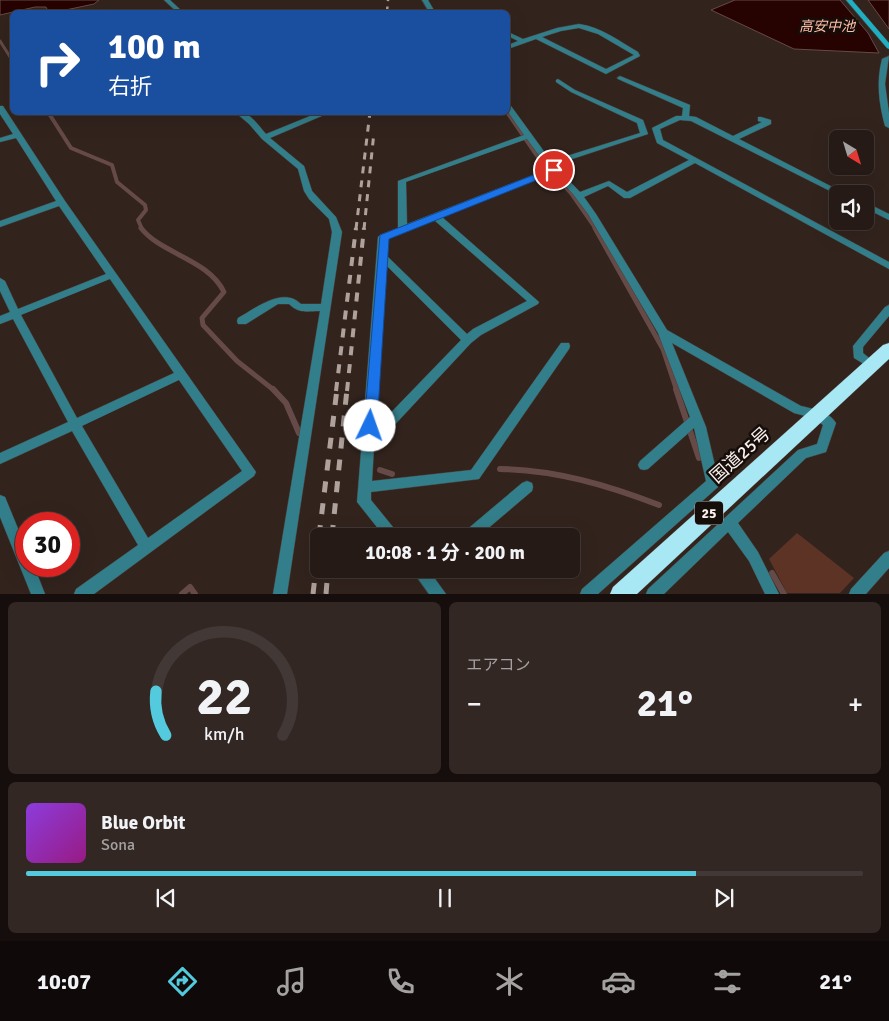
<!DOCTYPE html>
<html lang="ja">
<meta charset="utf-8">
<style>
body{margin:0;font-family:Signika,"Noto Sans JP",sans-serif;background:#322723;color:#f1f3f6;height:100vh;display:flex;flex-direction:column;font-size:19px;white-space:nowrap}
*{box-sizing:border-box;margin:0}
p{font-size:16px;color:#a4a1a1}
.icon{flex:none;width:28px;height:28px;fill:none;stroke:currentColor;stroke-width:2;stroke-linecap:round;stroke-linejoin:round}
.map{position:relative;height:594px;overflow:hidden}
.drawer{display:flex;flex-direction:column;gap:8px;padding:8px;background:#150e0c;flex:1}
.drawer>*{flex:none}
.hud{position:absolute;left:10px;top:10px;width:500px;height:105px;border-radius:8px;box-shadow:0 5px 20px #0002,0 0 0 1px #423835;background:#1a4fa0;color:#fff;overflow:hidden}
.needle{width:32px;rotate:142deg}
.tools{position:absolute;left:829px;top:130px;display:grid;gap:10px}
.tools a{display:grid;place-items:center;width:45px;height:45px;border-radius:8px;background:#261a16;box-shadow:0 5px 20px #0002,0 0 0 1px #423835;font-size:25px}
.speed{position:absolute;left:15px;top:512px;display:flex;gap:10px;font-size:25px;font-weight:700;text-align:center}
.speed>*{display:grid;place-content:center;width:65px;height:65px;border-radius:50%;background:#261a16;box-shadow:0 5px 20px #0002,0 0 0 1px #423835;line-height:1}
.speed .limit{border:8px solid #d22;background:#fff;color:#111}
.pin{position:absolute;display:grid;place-items:center;width:42px;height:42px;color:#fff;margin:-21px;border:2px solid #fff;border-radius:50%;box-shadow:0 1px 5px #0007}
.me{position:absolute;width:55px;margin:-28px;rotate:3deg;stroke-linejoin:round;filter:drop-shadow(0 0 4px #0008)}
.turn{display:flex;align-items:center;gap:18px;height:105px;padding:0 15px;font-size:22px}
.turn .icon{width:65px;height:65px;stroke-width:2.5}
.turn b{display:block;font-size:35px;line-height:42px}
.big{font-size:38px;font-weight:700;line-height:1.1}
.drawer .tile{flex:1;display:flex;flex-direction:column;justify-content:center;gap:8px;min-width:0;padding:0 18px;border-radius:8px;background:#322723}
.drawer .dial{align-items:center;gap:0}
.dial svg{height:130px;overflow:visible;fill:none;stroke:#423835;stroke-width:7;stroke-linecap:round;text-anchor:middle}
.dial text{fill:#f1f3f6;stroke:none}
.song{display:flex;align-items:center;gap:15px}
.cover{width:60px;height:60px;border-radius:8px;background:linear-gradient(135deg,hsl(270 70% 55%),hsl(310 70% 35%))}
.played{height:5px;border-radius:2px;background:linear-gradient(90deg,#54cade 80%,#423835 80%)}
.keys{display:flex;justify-content:space-around;direction:ltr}
.heat{display:flex;justify-content:space-between;align-items:center;font-size:28px;direction:ltr}
.drawer .tiles{flex:1;display:grid;gap:8px;grid-template-columns:1fr 1fr}
.tile:last-child{grid-column:span 2}
.trip{position:absolute;left:310px;top:528px;width:270px;height:50px;border-radius:8px;background:#261a16;box-shadow:0 5px 20px #0002,0 0 0 1px #423835;font-weight:700;line-height:50px;text-align:center}
.tab-bar{display:flex;height:80px;justify-content:space-around;align-items:center;background:#0f0a09;color:#a4a1a1}
.tab-bar .icon{width:35px;height:35px}
.tab-bar .on{color:#54cade}
.tab-bar b{font-size:22px;color:#f1f3f6}
.map>svg:first-child{display:block}
.green{fill:#5d3325}
.water{fill:#260300;stroke:#664a47}
.lines{fill:none;stroke-linecap:round;stroke-linejoin:round}
.stream-far3{stroke:#664a47;stroke-width:3}
.stream-far2{stroke:#664a47;stroke-width:4}
.stream-far1{stroke:#664a47;stroke-width:5}
.stream{stroke:#664a47;stroke-width:6}
.street-casing{stroke:#4e403a;stroke-width:1}
.secondary-casing{stroke:#4e403a;stroke-width:1}
.highway-casing{stroke:#4e403a;stroke-width:1}
.street{fill:#327e8a;fill-rule:evenodd}
.secondary{fill:#1fafc3;fill-rule:evenodd}
.highway{fill:#a7e8f4;fill-rule:evenodd}
.rail-far3{stroke:#afa29d;stroke-width:2.5;stroke-dasharray:5.5 5.5;stroke-linecap:butt}
.rail-far2{stroke:#afa29d;stroke-width:3;stroke-dasharray:7 7;stroke-linecap:butt}
.rail-far1{stroke:#afa29d;stroke-width:4;stroke-dasharray:9 9;stroke-linecap:butt}
.rail{stroke:#afa29d;stroke-width:5;stroke-dasharray:11 11;stroke-linecap:butt}
.route{fill:#1a73e8;stroke:#114b97}
.labels{text-anchor:middle;dominant-baseline:central;stroke-width:5;stroke-linejoin:round;paint-order:stroke}
.far-water-label{font-size:14px;font-style:italic;fill:#ffbda6;stroke:#150e0b}
.shield{fill:#150e0b;stroke:#b6aca8;stroke-width:1}
.shield-label{font-size:14px;font-weight:bold;fill:#fbf0ec}
.near-street-label{font-size:18px;fill:#fbf0ec;stroke:#150e0b}
</style>
<div class="map">
<svg width="889" height="594" viewBox="0 0 889 594">
<rect width="100%" height="100%" fill="#32231d"/>
<!-- green -->
<path class="green" d="M797,533L854,578L840,593H787L769,559Z"/>
<!-- water -->
<g class="water">
<path d="M0,0H99L94,4L56,12L48,11L46,7H35L0,15Z"/>
<path d="M735,0H840L868,33L879,53L794,49L711,10Z"/>
<path d="M868,0H889V29Z"/>
</g>
<g class="lines">
<!-- stream-far3 -->
<path class="stream-far3" d="M0,41L12,60"/>
<!-- stream-far2 -->
<g class="stream-far2">
<path d="M48,112L71,148L112,165L117,182L145,205L146,210L138,220L142,229"/>
<path d="M507,112L542,163L571,193L596,229"/>
</g>
<!-- stream-far1 -->
<g class="stream-far1">
<path d="M141,228C161,254 208,259 224,292L202,318L203,325L237,361L275,391"/>
<path d="M595,228L663,349L677,391"/>
</g>
<!-- stream -->
<g class="stream">
<path d="M273,389L286,403L299,433"/>
<path d="M676,389L699,458"/>
<path d="M500,469C556,470 607,485 659,505"/>
<path d="M380,470L392,474"/>
<path d="M772,573L784,594"/>
<path d="M182,594L190,587L195,594"/>
</g>
<defs>
<g id="street">
<path d="M164,0H170L183,12H177Z"/>
<path d="M422,0H428L435,12H429Z"/>
<path d="M579,24C601,27 619,41 638,52L640,56L606,74L536,39L508,49V45L518,41L508,36V32L523,39L557,28ZM579,28L598,34L634,55L606,69L542,37L561,31Z"/>
<path d="M889,56L885,84L889,113V128L885,126C879,104 876,82 882,59Z"/>
<path d="M620,76L690,105L689,116L696,117L733,136L762,122L758,121V117H761L771,120V124L739,139L846,194H838V195L691,121L680,120L660,129L663,140L889,262V269L695,163L630,198H624L608,186L584,197L596,214L667,330L801,406C813,409 829,411 836,423L826,452L806,458L738,523L758,552L779,594H765L749,561L728,532L664,594H646L648,589L798,450L817,444L823,425L813,418L794,413L672,343L706,427L719,483L718,487L598,594H580L582,589L706,481L694,428L648,469L644,470L640,469L638,465L640,461L690,417L658,333L588,214L573,194L553,173L442,217L539,302L538,304L481,335L471,343L374,447L372,481L471,470L561,343H569L570,346L569,349L479,479L371,492V500L397,532L399,536H384L357,502L378,237L380,235L398,228V181L524,135L508,112V106H511L551,161L640,133L637,123L571,92L556,82V80L558,79L575,90L643,120L648,134L554,165L580,192L609,181L627,192L689,160L657,143L652,128L676,116H682L683,108L618,79L617,78ZM527,139L549,169L407,224L406,182ZM434,220L527,301L473,329L467,334L386,255L387,239ZM386,265L461,340L375,429Z"/>
<path d="M0,106H3L65,201L256,472L254,476L94,594H74L76,589L138,545L72,431L0,464V453L68,422L13,319L0,324V316L10,312L0,291V278L5,281L18,309L106,274L59,206L0,227V221L56,201L16,138L0,142V138L13,134L0,114ZM110,279L174,373L77,418L21,315ZM179,380L242,471L148,538L82,426Z"/>
<path d="M235,112C251,112 256,123 266,134L320,112H331L270,138L304,166L312,191L336,217L342,232L287,594H273L320,311C307,311 299,314 289,304H278L246,324H238L237,321L238,318C256,308 283,286 301,304H321L332,232L329,219L309,199L304,191L298,169L262,139L249,124Z"/>
<path d="M865,202L889,214V220L865,208Z"/>
<path d="M889,305V316L863,347V353L878,365L876,368L872,369L854,358L853,346L885,307Z"/>
<path d="M527,481L532,483L533,487L532,491L479,536H462L464,532L522,483Z"/>
<path d="M0,495L5,497L26,548V566H34L45,594H31L0,517Z"/>
<path d="M889,551V568L866,594H849L851,589L884,553Z"/>
<path d="M411,569H438L433,576L446,594H429Z"/>
</g>
<path id="secondary" d="M846,0H852L889,43V49L887,48Z"/>
<path id="highway" d="M889,343V359L637,594H610L613,587L883,345Z"/>
</defs>
<!-- street casing -->
<use href="#street" class="street-casing"/>
<!-- secondary casing -->
<use href="#secondary" class="secondary-casing"/>
<!-- highway casing -->
<use href="#highway" class="highway-casing"/>
<!-- street -->
<use href="#street" class="street"/>
<!-- secondary -->
<use href="#secondary" class="secondary"/>
<!-- highway -->
<use href="#highway" class="highway"/>
<!-- rail-far3 -->
<path class="rail-far3" d="M387,12L388,0"/>
<!-- rail-far2 -->
<g class="rail-far2">
<path d="M356,229L370,112"/>
<path d="M364,229L374,132"/>
</g>
<!-- rail-far1 -->
<g class="rail-far1">
<path d="M336,391L356,228"/>
<path d="M347,391L364,228"/>
</g>
<!-- rail -->
<g class="rail">
<path d="M319,536L337,389"/>
<path d="M332,536L347,389"/>
<path d="M313,594L319,541"/>
<path d="M326,594L328,569"/>
</g>
</g>
<!-- route -->
<path class="route" d="M554,167L558,170L557,172L389,239L377,426L375,429H366L364,426L380,235Z"/>
<g class="labels">
<!-- far-water labels -->
<g class="far-water-label">
<text x="827" y="26">高安中池</text>
</g>
<!-- shield labels -->
<rect class="shield" x="695" y="501.5" width="28" height="23" rx="4"/>
<g class="shield-label">
<text x="709" y="513">25</text>
</g>
<!-- near-street labels -->
<g class="near-street-label">
<text transform="translate(740 455) rotate(-42)">国道25号</text>
</g>
</g>
</svg>
<div class="tools">
<a><svg class="needle" viewBox="-14 -14 28 28"><path d="M0-13l5 13h-10z" fill="#e53935"/><path d="M0 13l5-13h-10z" fill="#a4a1a1"/></svg></a>
<a><svg class="icon" aria-label="sound" viewBox="0 0 24 24"><path d="M4 9h4l5-4v14l-5-4H4zM17 9q2 3 0 6"/></svg></a>
</div>
<div class="speed"><div class="limit">30</div></div>
<div class="pin" style="left:554px;top:170px;background:#d93025"><svg class="icon" aria-label="arrive" viewBox="0 0 24 24"><path d="M6 21V4h12l-3 4 3 4H6"/></svg></div>
<svg class="me" style="left:370px;top:426px" viewBox="-20 -20 40 40"><circle r="19" fill="#fff"/><path d="M0-13L10 11 0 6-10 11z" fill="#1a73e8"/></svg>
<div class="trip">10:08 · 1 分 · 200 m</div>
<div class="hud">
<div class="turn"><svg class="icon" aria-label="right" viewBox="0 0 24 24"><path d="M7 20v-9h11M14 6l5 5-5 5"/></svg><div><b>100 m</b>右折</div></div>
</div>
</div>
<section class="drawer">
<div class="tiles">
<div class="tile dial"><svg viewBox="0 0 100 80">
<path d="M14 69A42 42 0 1 1 86 69"/>
<path d="M14 69A42 42 0 0 1 8 42" stroke="#54cade"/>
<text x="50" y="56" font-size="32" font-weight="700">22</text>
<text x="50" y="72" font-size="11">km/h</text>
</svg></div>
<div class="tile"><p>エアコン</p>
<div class="heat"><a>−</a><b class="big">21°</b><a>+</a></div>
</div>
<div class="tile">
<div class="song"><i class="cover"></i><div><b>Blue Orbit</b><p>Sona</p></div></div>
<div class="played"></div>
<div class="keys"><svg class="icon" aria-label="previous" viewBox="0 0 24 24"><path d="M18 5L8 12l10 7zM5 5v14"/></svg><svg class="icon" aria-label="pause" viewBox="0 0 24 24"><path d="M8 5v14M16 5v14"/></svg><svg class="icon" aria-label="next" viewBox="0 0 24 24"><path d="M6 5l10 7-10 7zM19 5v14"/></svg></div>
</div>
</div>
</section>
<nav class="tab-bar">
<b>10:07</b>
<svg class="icon on" aria-label="directions" viewBox="0 0 24 24"><path d="M12 3l9 9-9 9-9-9zM9 14v-3h6M13 9l2 2-2 2"/></svg>
<svg class="icon" aria-label="music" viewBox="0 0 24 24"><path d="M9 18V5l10-2v13"/><circle cx="6" cy="18" r="3"/><circle cx="16" cy="16" r="3"/></svg>
<svg class="icon" aria-label="phone" viewBox="0 0 24 24"><path d="M5 4h4l2 5-3 2q2 4 5 5l2-3 5 2v4C11 20 4 13 5 4z"/></svg>
<svg class="icon" aria-label="climate" viewBox="0 0 24 24"><path d="M12 3v18M4 7l16 10M4 17L20 7"/></svg>
<svg class="icon" aria-label="car" viewBox="0 0 24 24"><path d="M5 17H2v-5l4-1 3-4h7l3 4 3 1v5h-3M9 17h6M6 11h13"/><circle cx="7" cy="17" r="2"/><circle cx="17" cy="17" r="2"/></svg>
<svg class="icon" aria-label="filters" viewBox="0 0 24 24"><path d="M4 7h16M4 17h16"/><circle cx="9" cy="7" r="2"/><circle cx="15" cy="17" r="2"/></svg>
<b>21°</b>
</nav>
